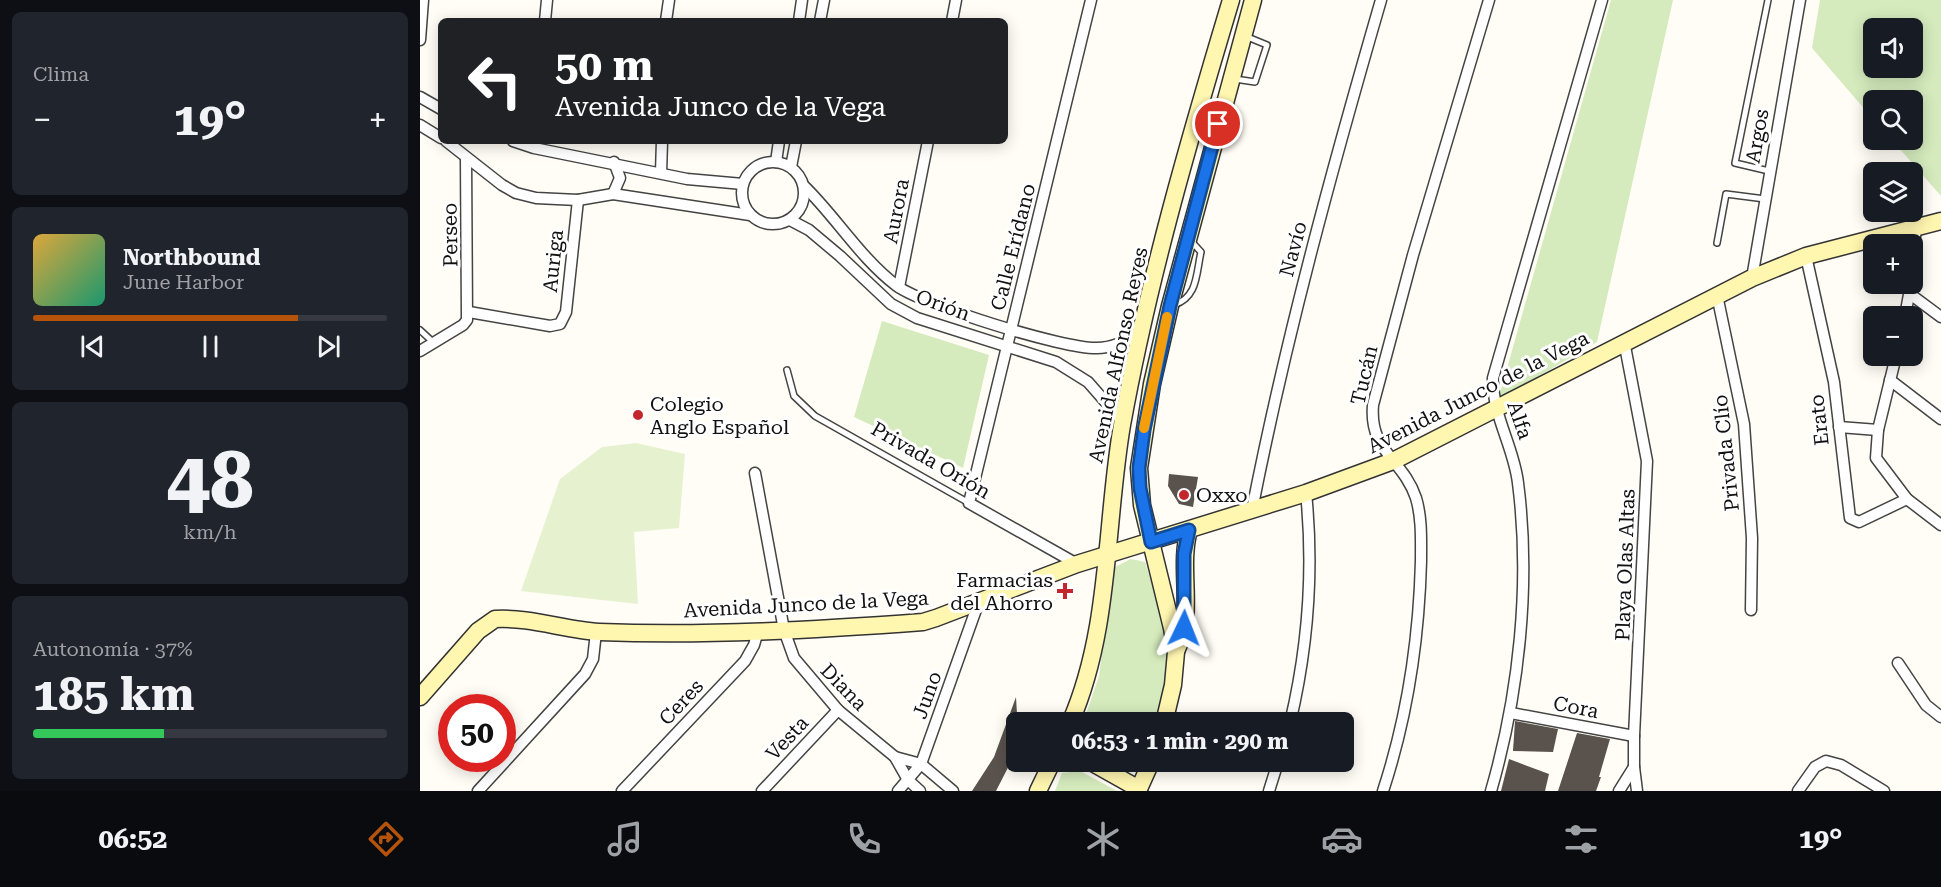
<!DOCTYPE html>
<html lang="es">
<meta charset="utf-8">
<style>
body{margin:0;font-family:"Roboto Serif",serif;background:#20242c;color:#f1f3f6;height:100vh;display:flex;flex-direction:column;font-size:22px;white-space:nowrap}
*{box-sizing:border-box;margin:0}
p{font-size:20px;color:#9ea1a6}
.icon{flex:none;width:33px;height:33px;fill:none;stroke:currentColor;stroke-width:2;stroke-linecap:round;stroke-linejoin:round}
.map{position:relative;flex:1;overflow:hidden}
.details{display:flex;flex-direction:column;gap:12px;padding:12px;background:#0d0f14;width:420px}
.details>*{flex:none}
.top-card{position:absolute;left:18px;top:18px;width:570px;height:126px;border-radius:9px;box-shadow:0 3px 15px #0003;background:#202124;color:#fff;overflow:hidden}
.controls{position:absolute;left:1443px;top:18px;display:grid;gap:12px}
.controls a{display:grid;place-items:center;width:60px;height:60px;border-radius:9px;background:#171b24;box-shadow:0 3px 15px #0003;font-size:30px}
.speed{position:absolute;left:18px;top:694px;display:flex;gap:12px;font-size:30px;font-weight:700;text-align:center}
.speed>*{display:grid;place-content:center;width:78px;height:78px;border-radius:50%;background:#171b24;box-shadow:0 3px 15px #0003;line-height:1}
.speed .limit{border:9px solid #d22;background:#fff;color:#111}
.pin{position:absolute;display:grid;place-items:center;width:51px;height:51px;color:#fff;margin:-26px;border:3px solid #fff;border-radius:50%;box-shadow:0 2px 6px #0007}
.me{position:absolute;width:66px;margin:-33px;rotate:2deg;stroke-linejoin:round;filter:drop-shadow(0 0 4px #0008)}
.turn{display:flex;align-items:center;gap:21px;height:126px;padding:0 18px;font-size:27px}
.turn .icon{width:78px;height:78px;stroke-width:2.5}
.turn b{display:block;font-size:42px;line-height:51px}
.big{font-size:45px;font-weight:700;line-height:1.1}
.details .tile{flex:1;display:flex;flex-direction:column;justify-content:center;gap:9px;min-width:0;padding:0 21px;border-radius:9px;background:#20242c}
.details .dial{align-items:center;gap:0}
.dial b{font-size:78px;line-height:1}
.song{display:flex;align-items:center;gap:18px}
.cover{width:72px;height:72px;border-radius:9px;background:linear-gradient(135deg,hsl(40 70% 55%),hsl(160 70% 35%))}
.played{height:6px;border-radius:3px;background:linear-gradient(90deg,#b45309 75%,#363941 75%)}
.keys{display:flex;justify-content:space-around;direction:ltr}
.heat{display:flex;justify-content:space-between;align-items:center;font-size:33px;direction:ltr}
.charge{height:9px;border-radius:4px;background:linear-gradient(90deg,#34c759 37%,#363941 0)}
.trip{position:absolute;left:586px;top:712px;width:348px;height:60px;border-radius:9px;background:#171b24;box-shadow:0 3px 15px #0003;font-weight:700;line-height:60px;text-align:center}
.tabs{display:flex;height:96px;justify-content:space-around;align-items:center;background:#090b0e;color:#9ea1a6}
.tabs .icon{width:42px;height:42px}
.tabs .selected{color:#b45309}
.tabs b{font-size:27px;color:#f1f3f6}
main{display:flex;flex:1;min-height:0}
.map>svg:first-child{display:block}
.green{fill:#d5ebbd;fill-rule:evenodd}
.pitch{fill:#e6f2cf}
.building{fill:#5a524d}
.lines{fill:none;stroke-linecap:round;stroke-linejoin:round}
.lane-casing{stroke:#444;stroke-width:8}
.street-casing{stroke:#444;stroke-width:13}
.secondary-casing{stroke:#333;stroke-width:19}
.lane{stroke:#fff;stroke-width:5}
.street{stroke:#fff;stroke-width:10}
.secondary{stroke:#fff6b0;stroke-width:16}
.route-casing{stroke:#114b97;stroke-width:15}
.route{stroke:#1a73e8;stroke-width:10}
.slow{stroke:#f59e0b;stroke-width:10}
.poi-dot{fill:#c4262e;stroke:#fff;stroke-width:2}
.labels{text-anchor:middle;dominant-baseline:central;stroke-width:6;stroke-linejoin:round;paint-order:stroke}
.street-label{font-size:20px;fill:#111;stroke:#fff}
.poi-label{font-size:20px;fill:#111;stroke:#fff;text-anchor:start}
</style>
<main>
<section class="details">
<div class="tile"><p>Clima</p>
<div class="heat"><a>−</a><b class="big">19°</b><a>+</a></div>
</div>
<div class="tile">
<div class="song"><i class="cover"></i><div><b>Northbound</b><p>June Harbor</p></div></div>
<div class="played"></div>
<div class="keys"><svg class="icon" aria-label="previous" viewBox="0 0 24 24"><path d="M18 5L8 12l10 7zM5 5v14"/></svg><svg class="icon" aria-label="pause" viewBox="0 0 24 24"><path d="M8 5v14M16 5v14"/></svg><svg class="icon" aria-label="next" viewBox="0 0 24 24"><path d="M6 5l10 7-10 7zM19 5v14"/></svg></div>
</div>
<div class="tile dial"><b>48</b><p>km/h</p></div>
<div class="tile"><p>Autonomía · 37%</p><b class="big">185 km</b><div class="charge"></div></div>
</section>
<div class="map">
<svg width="1521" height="791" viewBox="0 0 1521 791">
<rect width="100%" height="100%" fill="#fffdf5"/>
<!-- green -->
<g class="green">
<path d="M1191,0H1253L1177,342L1078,400Z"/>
<path d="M1400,0H1521V196L1472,140H1492V100H1454L1453,119L1392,48ZM1454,28H1492V68H1454Z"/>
<path d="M462,321L569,355L543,468L434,417Z"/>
<path d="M711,559L725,562L751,646L739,723H663L679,676L693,568Z"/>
<path d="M660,771L697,791H635L642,773Z"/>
</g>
<!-- pitch -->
<path class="pitch" d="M216,443L265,454L259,528L214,532L218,604L101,591L140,479L182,447Z"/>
<!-- building -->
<g class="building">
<path d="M749,474L778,477L773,507L759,504L748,486Z"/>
<path d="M596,697L597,714L615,723H597V750L576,791H552L574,757Z"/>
<path d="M1095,721L1138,729L1133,752L1093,751Z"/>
<path d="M1157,733L1190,739L1179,777H1181L1176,791H1138Z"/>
<path d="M1089,759L1129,774L1125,791H1081Z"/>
</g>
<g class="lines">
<defs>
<g id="lane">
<path d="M1348,0L1315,163L1349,171"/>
<path d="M815,79L835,82L847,45L825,36"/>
<path d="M1297,243L1306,194L1345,199"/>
<path d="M754,305C778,297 776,274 781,252L770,240"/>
<path d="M0,330L14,343"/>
<path d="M367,370L374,396L395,416L549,503"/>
</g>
<g id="street">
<path d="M125,21L127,0"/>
<path d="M246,21L249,0"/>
<path d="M379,21L382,0"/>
<path d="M400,21L404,0"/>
<path d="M532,21L536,0"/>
<path d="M0,40L3,0"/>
<path d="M0,97L21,109"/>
<path d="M0,125L21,138"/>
<path d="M26,141L82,185L96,193L116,198L158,200L193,194L330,215"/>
<path d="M93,141L114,148L267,179L323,184"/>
<circle cx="353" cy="193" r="31"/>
<path d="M356,162L359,141"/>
<path d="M371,167L376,141"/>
<path d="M241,173L242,141"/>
<path d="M384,186C416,217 441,259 477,286C505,306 644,349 677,348C693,348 707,341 720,333"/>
<path d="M193,194L200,178L194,162"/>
<path d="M370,220L389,230L420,256L471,304L497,318L636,362L668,382L703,422"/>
<path d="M1386,256L1414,382L1430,518L1439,522L1487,499"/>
<path d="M1492,267L1496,227"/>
<path d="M1332,278L1380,0"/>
<path d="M479,287L508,141"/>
<path d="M1490,294L1521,317"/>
<path d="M1297,295L1324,424L1332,538L1331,610"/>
<path d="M49,312L130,326L140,324L146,312L158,200"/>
<path d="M1485,316L1491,284"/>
<path d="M1204,341L1227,461L1214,736V767L1217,791"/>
<path d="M0,351L43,325L47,320L46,158"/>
<path d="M1476,356L1458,430L1456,458L1487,499L1521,525"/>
<path d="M1470,380L1521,419"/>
<path d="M1419,427L1458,430"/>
<path d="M335,473L364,630L374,658L418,710L475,757L488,780L500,791"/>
<path d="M832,510C866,337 912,169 961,0"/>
<path d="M657,564L549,503L671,0"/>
<path d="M1478,663L1506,705L1521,717"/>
<path d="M1091,713L1214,736"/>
<path d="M870,723C888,647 894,571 886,493"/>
<path d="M475,757L501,764L533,791"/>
<path d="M58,791L165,674L173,659L176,632"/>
<path d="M202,791L325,661L334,645L338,631"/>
<path d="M342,791L418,710"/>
<path d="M478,791L501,764L558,604"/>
<path d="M849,791L858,762"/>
<path d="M963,791C987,718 999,638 1001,561C1001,540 1002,518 996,498C983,459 949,452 953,405L993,255L1069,0"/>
<path d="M1071,791C1099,694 1111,584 1098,483C1094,447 1072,415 1073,378L1182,0"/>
<path d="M1199,791L1214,767"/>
<path d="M1378,791L1395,767L1406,761L1421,765L1464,791"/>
</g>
<g id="secondary">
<path d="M757,649C775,612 758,569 769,530"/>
<path d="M0,697L58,631L75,619C110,617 145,630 179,632C287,636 396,630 503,622L516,618L657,564L886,493L973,461L1332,278L1386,256L1521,221"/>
<path d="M650,723C691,630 685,524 702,425C728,281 769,140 811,0"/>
<path d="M744,723L753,685L756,652L752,628L722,505L719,468L732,384L750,306L833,0"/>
<path d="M671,762L719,789"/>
<path d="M618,791L632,762"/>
<path d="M718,791L731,762"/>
</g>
</defs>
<!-- lane casing -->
<use href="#lane" class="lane-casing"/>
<!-- street casing -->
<use href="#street" class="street-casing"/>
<!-- secondary casing -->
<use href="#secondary" class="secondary-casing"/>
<!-- lane -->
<use href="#lane" class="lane"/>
<!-- street -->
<use href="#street" class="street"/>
<!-- secondary -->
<use href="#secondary" class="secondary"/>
</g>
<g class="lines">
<defs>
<path id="route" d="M764,628V554L769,530L731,542L720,488L719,468L724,430L750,306L798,124"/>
</defs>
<!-- route casing -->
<use href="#route" class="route-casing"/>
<!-- route -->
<use href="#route" class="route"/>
<!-- slow -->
<path class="slow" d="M724,428L747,317"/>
</g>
<!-- markers -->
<g class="poi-dot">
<circle cx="218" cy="415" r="6"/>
<circle cx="764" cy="495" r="6"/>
<path d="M642 582h6v6h6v6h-6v6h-6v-6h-6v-6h6z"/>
</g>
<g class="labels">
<!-- street labels -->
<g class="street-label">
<text transform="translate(1337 136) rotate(-80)">Argos</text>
<text transform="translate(476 211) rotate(-79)">Aurora</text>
<text transform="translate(30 235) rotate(-91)">Perseo</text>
<text transform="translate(593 247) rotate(-76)">Calle Erídano</text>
<text transform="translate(873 249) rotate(-75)">Navío</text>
<text transform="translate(133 261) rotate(-84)">Auriga</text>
<text transform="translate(523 305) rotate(20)">Orión</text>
<text transform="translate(698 355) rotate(-78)">Avenida Alfonso Reyes</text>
<text transform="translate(944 375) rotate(-77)">Tucán</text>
<text transform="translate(1058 392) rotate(-27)">Avenida Junco de la Vega</text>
<text transform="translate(1100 420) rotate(71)">Alfa</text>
<text transform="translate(1399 420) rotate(-96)">Erato</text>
<text transform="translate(1306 453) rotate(-96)">Privada Clío</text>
<text transform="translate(511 460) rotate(30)">Privada Orión</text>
<text transform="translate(1205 565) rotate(-88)">Playa Olas Altas</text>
<text transform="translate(386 604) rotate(-3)">Avenida Junco de la Vega</text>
<text transform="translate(424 687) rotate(46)">Diana</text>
<text transform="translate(507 695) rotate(-70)">Juno</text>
<text transform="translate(261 702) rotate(-47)">Ceres</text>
<text transform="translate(1156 707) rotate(11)">Cora</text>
<text transform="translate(367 738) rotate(-47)">Vesta</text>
</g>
<!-- poi labels -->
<g class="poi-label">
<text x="230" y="404">Colegio<tspan x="230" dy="23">Anglo Español</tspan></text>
<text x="776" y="495">Oxxo</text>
<text x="633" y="580" text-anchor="end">Farmacias<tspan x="633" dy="23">del Ahorro</tspan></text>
</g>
</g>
</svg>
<div class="controls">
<a><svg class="icon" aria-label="sound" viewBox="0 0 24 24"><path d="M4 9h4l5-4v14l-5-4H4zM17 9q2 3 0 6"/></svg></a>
<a><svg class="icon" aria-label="search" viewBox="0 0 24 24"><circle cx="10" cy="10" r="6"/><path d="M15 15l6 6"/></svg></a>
<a><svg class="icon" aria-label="layers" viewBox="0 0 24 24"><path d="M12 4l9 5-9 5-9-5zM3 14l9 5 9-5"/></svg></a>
<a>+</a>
<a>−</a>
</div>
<div class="speed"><div class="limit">50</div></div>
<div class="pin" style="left:798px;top:124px;background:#d93025"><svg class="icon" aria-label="arrive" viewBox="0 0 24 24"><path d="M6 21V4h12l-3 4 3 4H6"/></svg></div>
<svg class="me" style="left:764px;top:628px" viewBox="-20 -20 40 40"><path d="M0-17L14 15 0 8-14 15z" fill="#1a73e8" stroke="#fff" stroke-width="4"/></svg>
<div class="trip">06:53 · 1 min · 290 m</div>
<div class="top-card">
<div class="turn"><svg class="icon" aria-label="left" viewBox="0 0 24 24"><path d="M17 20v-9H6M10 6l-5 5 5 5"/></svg><div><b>50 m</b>Avenida Junco de la Vega</div></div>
</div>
</div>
</main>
<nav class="tabs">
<b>06:52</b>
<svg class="icon selected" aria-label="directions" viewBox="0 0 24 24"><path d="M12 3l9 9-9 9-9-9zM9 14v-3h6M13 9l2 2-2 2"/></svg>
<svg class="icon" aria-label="music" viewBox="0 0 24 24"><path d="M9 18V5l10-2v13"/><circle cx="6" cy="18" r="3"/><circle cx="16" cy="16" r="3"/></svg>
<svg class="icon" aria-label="phone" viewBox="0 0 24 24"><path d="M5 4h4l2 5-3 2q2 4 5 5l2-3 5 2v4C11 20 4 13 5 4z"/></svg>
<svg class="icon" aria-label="climate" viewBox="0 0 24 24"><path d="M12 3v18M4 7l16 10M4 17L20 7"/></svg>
<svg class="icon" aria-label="car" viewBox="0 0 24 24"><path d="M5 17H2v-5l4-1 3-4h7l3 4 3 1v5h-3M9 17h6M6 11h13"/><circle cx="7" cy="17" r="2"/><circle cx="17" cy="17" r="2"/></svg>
<svg class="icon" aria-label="filters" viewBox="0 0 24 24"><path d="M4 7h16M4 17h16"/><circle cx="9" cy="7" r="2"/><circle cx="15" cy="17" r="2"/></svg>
<b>19°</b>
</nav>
